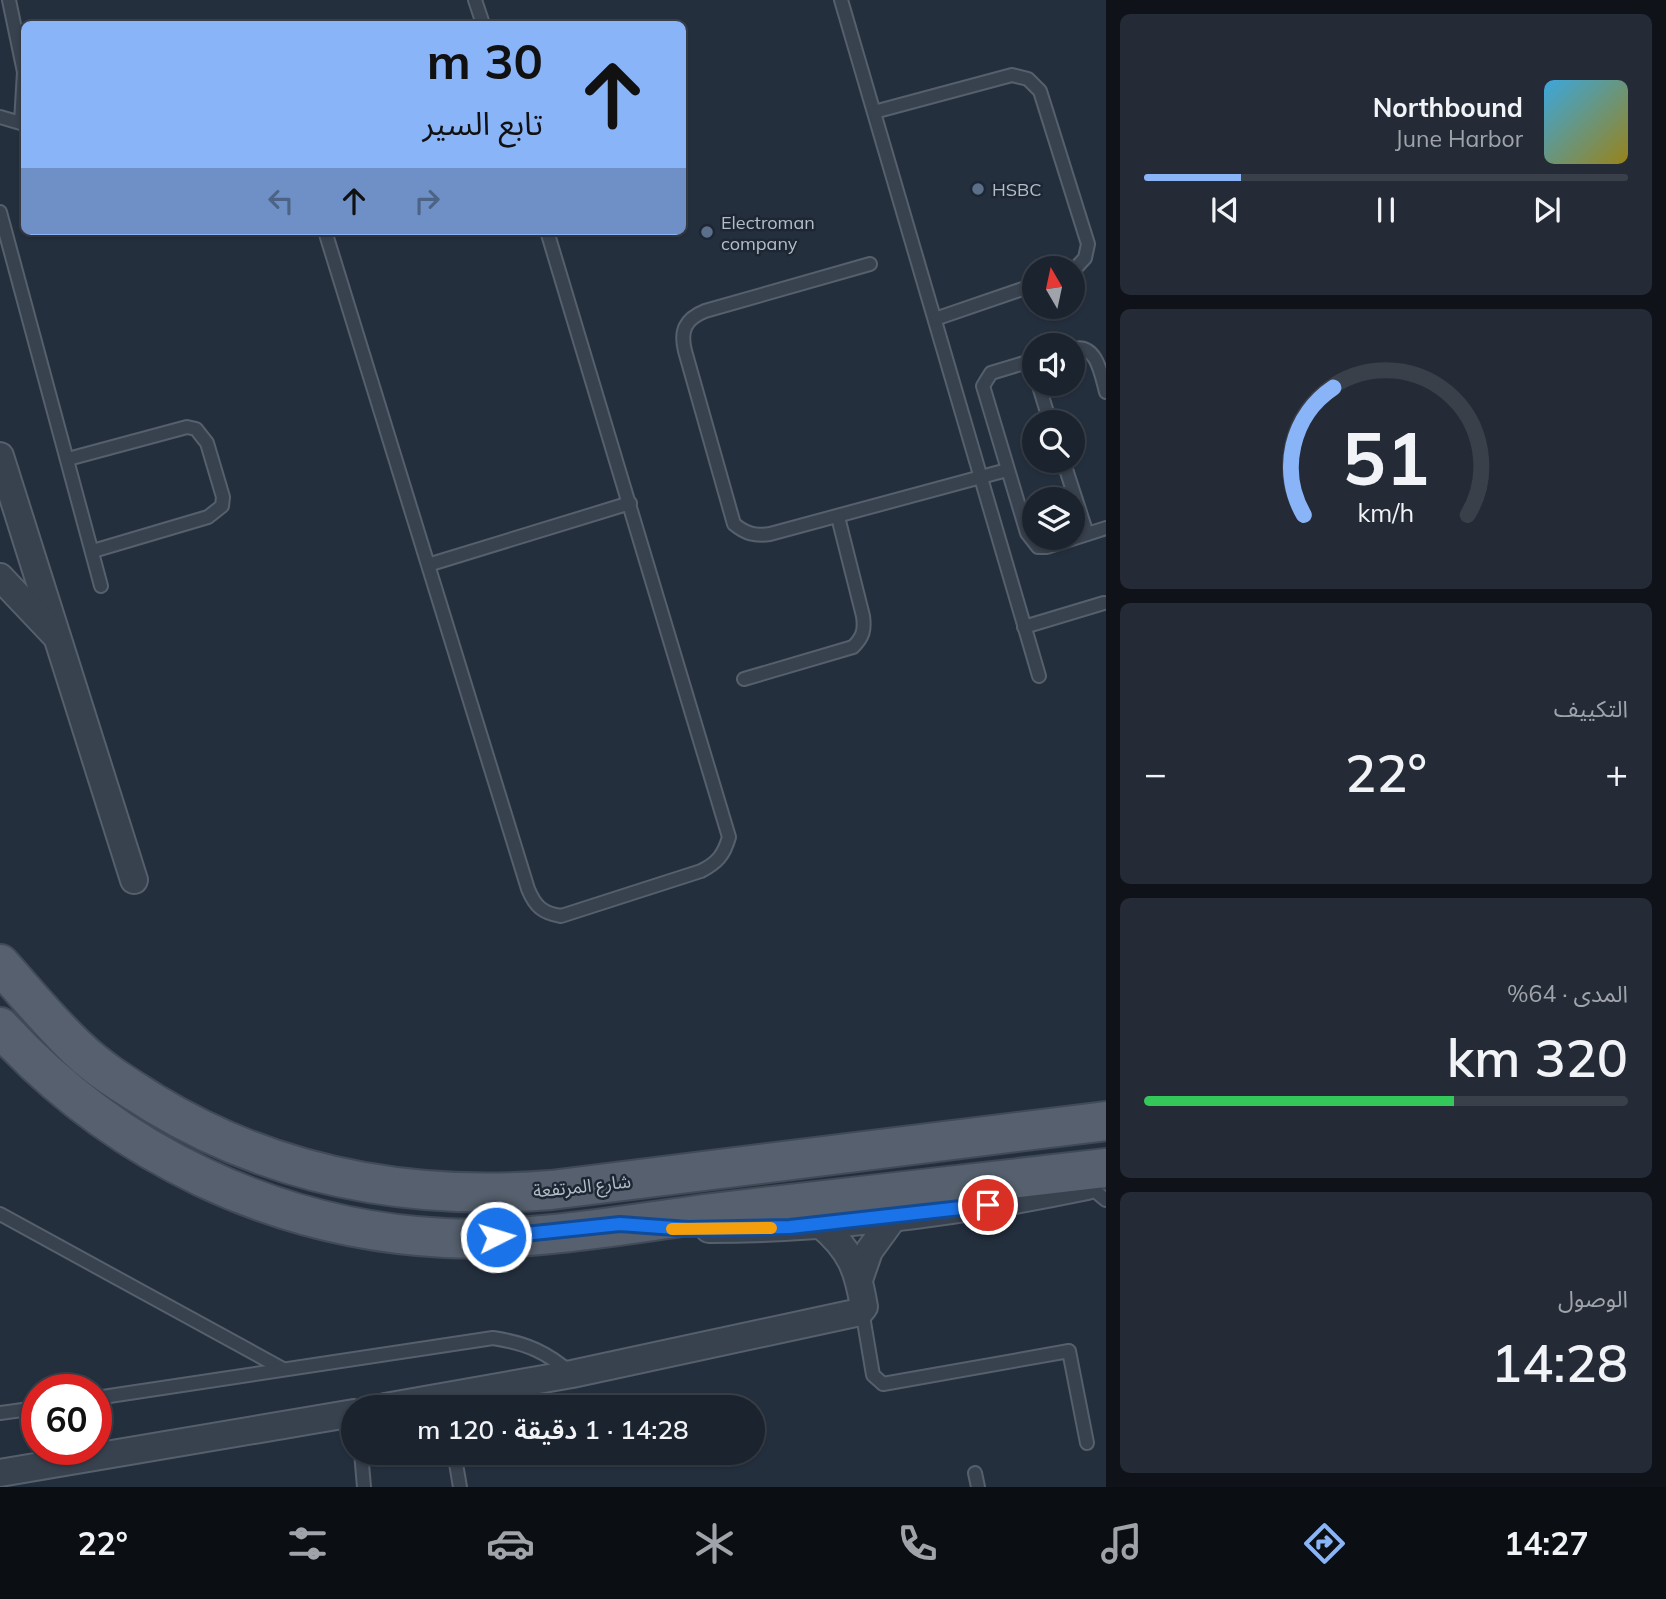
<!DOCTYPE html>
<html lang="ar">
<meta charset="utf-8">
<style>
body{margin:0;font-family:Mulish,"Noto Sans Arabic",sans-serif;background:#242b36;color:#f1f3f6;direction:rtl;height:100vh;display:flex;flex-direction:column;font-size:26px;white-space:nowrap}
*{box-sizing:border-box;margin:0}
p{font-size:23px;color:#a0a4aa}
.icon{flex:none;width:38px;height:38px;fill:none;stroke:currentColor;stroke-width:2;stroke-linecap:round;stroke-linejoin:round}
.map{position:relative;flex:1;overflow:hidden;direction:ltr}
.details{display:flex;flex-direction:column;gap:14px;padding:14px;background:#0f1319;width:560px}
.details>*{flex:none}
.guide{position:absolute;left:21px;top:21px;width:665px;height:214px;border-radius:10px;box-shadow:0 2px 5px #0004,0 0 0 2px #39404a;direction:rtl;background:#8ab4f8;color:#111;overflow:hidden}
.needle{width:46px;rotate:351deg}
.tools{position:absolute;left:1022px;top:256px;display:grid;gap:14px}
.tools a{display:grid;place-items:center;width:63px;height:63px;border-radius:50%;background:#1b232e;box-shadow:0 2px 5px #0004,0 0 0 2px #39404a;font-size:35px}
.speed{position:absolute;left:21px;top:1374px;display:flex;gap:14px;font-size:35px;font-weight:700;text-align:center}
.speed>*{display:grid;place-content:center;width:91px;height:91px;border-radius:50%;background:#1b232e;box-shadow:0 2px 5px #0004,0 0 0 2px #39404a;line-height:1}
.speed .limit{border:10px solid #d22;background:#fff;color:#111}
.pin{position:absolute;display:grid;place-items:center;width:60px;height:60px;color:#fff;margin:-30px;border:4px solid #fff;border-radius:50%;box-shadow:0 2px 7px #0007}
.me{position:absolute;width:77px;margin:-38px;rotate:85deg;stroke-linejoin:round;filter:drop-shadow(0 0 5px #0008)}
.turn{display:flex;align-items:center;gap:24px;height:147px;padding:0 28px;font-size:32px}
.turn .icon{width:91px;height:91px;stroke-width:2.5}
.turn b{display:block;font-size:49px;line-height:60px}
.lanes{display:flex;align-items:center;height:66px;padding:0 28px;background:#0003;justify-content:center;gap:35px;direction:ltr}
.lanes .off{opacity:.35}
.big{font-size:52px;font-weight:600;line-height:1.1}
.details .tile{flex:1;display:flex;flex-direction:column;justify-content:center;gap:10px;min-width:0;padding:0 24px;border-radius:10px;background:#242b36}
.details .dial{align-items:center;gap:0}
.dial svg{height:182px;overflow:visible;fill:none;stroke:#39404a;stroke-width:7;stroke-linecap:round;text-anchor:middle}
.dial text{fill:#f1f3f6;stroke:none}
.song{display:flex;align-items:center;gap:21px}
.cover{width:84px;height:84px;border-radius:10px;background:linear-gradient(135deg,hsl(200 70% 55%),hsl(50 70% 35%))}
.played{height:7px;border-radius:4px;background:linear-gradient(90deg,#8ab4f8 20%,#39404a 20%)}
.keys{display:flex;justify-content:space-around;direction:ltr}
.heat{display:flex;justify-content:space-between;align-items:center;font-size:38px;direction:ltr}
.charge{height:10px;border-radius:5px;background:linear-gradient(90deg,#34c759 64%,#39404a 0)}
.trip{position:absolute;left:341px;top:1395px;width:424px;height:70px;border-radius:35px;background:#1b232e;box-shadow:0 2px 5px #0004,0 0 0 2px #39404a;font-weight:600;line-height:70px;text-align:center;direction:rtl}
.menu{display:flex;height:112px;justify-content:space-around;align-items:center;background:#0b0e12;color:#a0a4aa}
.menu .icon{width:49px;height:49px}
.menu .selected{color:#8ab4f8}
.menu b{font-size:32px;color:#f1f3f6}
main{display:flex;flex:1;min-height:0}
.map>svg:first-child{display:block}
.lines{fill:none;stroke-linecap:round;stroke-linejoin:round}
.lane-casing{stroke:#565f6c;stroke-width:16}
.street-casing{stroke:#565f6c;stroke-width:30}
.primary-casing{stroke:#414a57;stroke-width:42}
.lane{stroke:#38414e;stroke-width:12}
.street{stroke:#38414e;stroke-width:26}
.primary{stroke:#56606e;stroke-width:38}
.route-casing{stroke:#114b97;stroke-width:18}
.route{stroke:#1a73e8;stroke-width:12}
.slow{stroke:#f59e0b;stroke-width:12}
.service-dot{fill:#5c6f8a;stroke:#1d2633;stroke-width:2.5}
.labels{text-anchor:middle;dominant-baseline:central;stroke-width:5;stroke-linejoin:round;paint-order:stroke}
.poi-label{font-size:18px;fill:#b4bcc9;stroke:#1d2633;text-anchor:start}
.street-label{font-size:18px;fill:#b4bcc9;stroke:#1d2633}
</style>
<main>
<section class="details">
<div class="tile">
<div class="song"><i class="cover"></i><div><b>Northbound</b><p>June Harbor</p></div></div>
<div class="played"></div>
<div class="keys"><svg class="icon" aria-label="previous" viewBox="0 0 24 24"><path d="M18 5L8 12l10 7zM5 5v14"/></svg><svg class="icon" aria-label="pause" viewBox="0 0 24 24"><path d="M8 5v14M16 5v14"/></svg><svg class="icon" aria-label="next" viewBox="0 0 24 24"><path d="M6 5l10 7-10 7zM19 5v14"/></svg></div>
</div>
<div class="tile dial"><svg viewBox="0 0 100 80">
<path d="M14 69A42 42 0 1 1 86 69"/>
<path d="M14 69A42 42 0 0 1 27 13" stroke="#8ab4f8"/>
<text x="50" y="56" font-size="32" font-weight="700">51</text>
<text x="50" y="72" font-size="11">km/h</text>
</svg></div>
<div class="tile"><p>التكييف</p>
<div class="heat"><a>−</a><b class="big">22°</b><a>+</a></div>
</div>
<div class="tile"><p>المدى · 64%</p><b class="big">320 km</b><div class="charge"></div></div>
<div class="tile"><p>الوصول</p><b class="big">14:28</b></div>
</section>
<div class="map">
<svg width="1106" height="1487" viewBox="0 0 1106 1487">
<rect width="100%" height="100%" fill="#242f3e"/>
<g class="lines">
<defs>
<g id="lane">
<path d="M9,0L24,72L21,122"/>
<path d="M475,0L483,24"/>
<path d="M841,0L1039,676"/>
<path d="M874,112L1012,75L1028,79L1040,91L1088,244L1085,258L1073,271"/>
<path d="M0,117L24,124"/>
<path d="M0,212L101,586"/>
<path d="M325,231L528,889C535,906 542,913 561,916L701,871C717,863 724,855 729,837L547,231"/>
<path d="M870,264L705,311C685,319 680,331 685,351L734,524C746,534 755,536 770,534L1007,470"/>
<path d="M935,319L1034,285"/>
<path d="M1073,349C1097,343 1101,374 1106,392"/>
<path d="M1034,360L991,373L983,386L1027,533L1038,547H1047L1106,528"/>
<path d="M1038,383L1050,422"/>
<path d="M68,459L187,427L196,429L207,443L223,497L222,506L208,517L93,551"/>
<path d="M1063,460L1087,534"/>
<path d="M431,564L630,503"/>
<path d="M1024,627L1104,603"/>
<path d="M744,679L853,647C863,637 865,630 863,616L838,517"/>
<path d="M1089,1186L1106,1200"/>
<path d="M0,1214L283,1369"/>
<path d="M862,1310L873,1375L883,1384L1069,1351L1087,1443"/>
<path d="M96,1398L493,1338C526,1343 547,1352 572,1374"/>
<path d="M0,1413L37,1408"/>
<path d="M361,1452L364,1487"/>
<path d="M454,1452L460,1487"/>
<path d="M975,1473L978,1487"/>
</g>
<g id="street">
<path d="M0,456L134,880"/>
<path d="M0,577L54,634"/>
<path d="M709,1229C836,1229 962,1212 1087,1186"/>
<path d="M860,1277L869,1251L893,1218"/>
<path d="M385,1407L572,1374L860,1312L864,1307C858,1270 851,1250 821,1225"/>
<path d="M0,1473L354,1413"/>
</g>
<g id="primary">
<path d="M0,964C26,993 51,1024 79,1050C101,1071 128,1087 153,1103C275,1177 411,1201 551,1190L1106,1121"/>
<path d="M0,1027C115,1153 275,1230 445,1238C537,1242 630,1223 720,1212C849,1197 977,1183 1106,1168"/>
</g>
</defs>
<!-- lane casing -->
<use href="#lane" class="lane-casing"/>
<!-- street casing -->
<use href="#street" class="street-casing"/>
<!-- primary casing -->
<use href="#primary" class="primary-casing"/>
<!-- lane -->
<use href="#lane" class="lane"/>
<!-- street -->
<use href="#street" class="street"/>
<!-- primary -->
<use href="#primary" class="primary"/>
</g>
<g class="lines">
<defs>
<path id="route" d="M496,1237L620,1224L688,1229L790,1227L988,1205"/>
</defs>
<!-- route casing -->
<use href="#route" class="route-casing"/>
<!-- route -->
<use href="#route" class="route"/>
<!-- slow -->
<path class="slow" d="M672,1229L771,1228"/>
</g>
<!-- markers -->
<g class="service-dot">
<circle cx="978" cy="189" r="7"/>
<circle cx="707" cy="232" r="7"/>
</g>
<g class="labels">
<!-- poi labels -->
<g class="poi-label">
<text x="992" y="189">HSBC</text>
<text x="721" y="222">Electroman<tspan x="721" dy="21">company</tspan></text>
</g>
<!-- street labels -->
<g class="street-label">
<text transform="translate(582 1186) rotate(-6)">شارع المرتفعة</text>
</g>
</g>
</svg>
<div class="tools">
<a><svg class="needle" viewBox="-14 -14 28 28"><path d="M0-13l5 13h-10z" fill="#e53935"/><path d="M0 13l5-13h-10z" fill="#a0a4aa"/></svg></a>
<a><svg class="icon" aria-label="sound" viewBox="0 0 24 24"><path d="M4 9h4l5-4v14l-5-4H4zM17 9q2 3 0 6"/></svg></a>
<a><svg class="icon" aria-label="search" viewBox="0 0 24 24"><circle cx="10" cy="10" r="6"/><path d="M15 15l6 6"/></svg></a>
<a><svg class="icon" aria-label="layers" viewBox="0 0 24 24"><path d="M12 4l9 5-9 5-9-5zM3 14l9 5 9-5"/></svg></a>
</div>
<div class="speed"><div class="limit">60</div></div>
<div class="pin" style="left:988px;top:1205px;background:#d93025"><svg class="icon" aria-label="arrive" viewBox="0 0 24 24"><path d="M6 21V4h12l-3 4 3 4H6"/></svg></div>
<svg class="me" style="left:496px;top:1237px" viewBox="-20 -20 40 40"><circle r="17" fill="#1a73e8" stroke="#fff" stroke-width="3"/><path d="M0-11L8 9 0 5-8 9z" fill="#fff"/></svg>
<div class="trip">14:28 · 1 دقيقة · 120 m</div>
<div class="guide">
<div class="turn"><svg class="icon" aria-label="ahead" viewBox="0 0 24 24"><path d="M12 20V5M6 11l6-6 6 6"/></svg><div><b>30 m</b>تابع السير</div></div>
<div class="lanes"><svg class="icon off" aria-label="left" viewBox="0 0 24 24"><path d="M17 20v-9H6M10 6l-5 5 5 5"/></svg><svg class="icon" aria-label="ahead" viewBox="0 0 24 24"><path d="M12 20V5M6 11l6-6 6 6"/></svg><svg class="icon off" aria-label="right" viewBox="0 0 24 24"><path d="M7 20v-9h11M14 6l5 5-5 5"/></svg></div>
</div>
</div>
</main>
<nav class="menu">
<b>14:27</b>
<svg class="icon selected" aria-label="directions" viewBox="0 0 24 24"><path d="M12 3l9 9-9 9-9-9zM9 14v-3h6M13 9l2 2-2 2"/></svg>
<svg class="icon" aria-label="music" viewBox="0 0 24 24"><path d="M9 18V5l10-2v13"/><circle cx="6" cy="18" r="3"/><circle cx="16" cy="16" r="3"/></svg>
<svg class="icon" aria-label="phone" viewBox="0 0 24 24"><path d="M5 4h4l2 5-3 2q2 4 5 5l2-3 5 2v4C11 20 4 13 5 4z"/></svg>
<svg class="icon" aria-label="climate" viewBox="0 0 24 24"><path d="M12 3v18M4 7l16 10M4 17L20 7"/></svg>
<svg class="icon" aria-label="car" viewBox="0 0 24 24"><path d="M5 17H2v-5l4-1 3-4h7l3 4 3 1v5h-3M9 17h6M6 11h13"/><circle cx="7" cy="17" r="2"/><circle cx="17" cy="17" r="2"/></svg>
<svg class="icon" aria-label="filters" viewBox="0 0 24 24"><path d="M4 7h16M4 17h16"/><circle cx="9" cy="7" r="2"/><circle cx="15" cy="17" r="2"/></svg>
<b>22°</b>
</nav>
